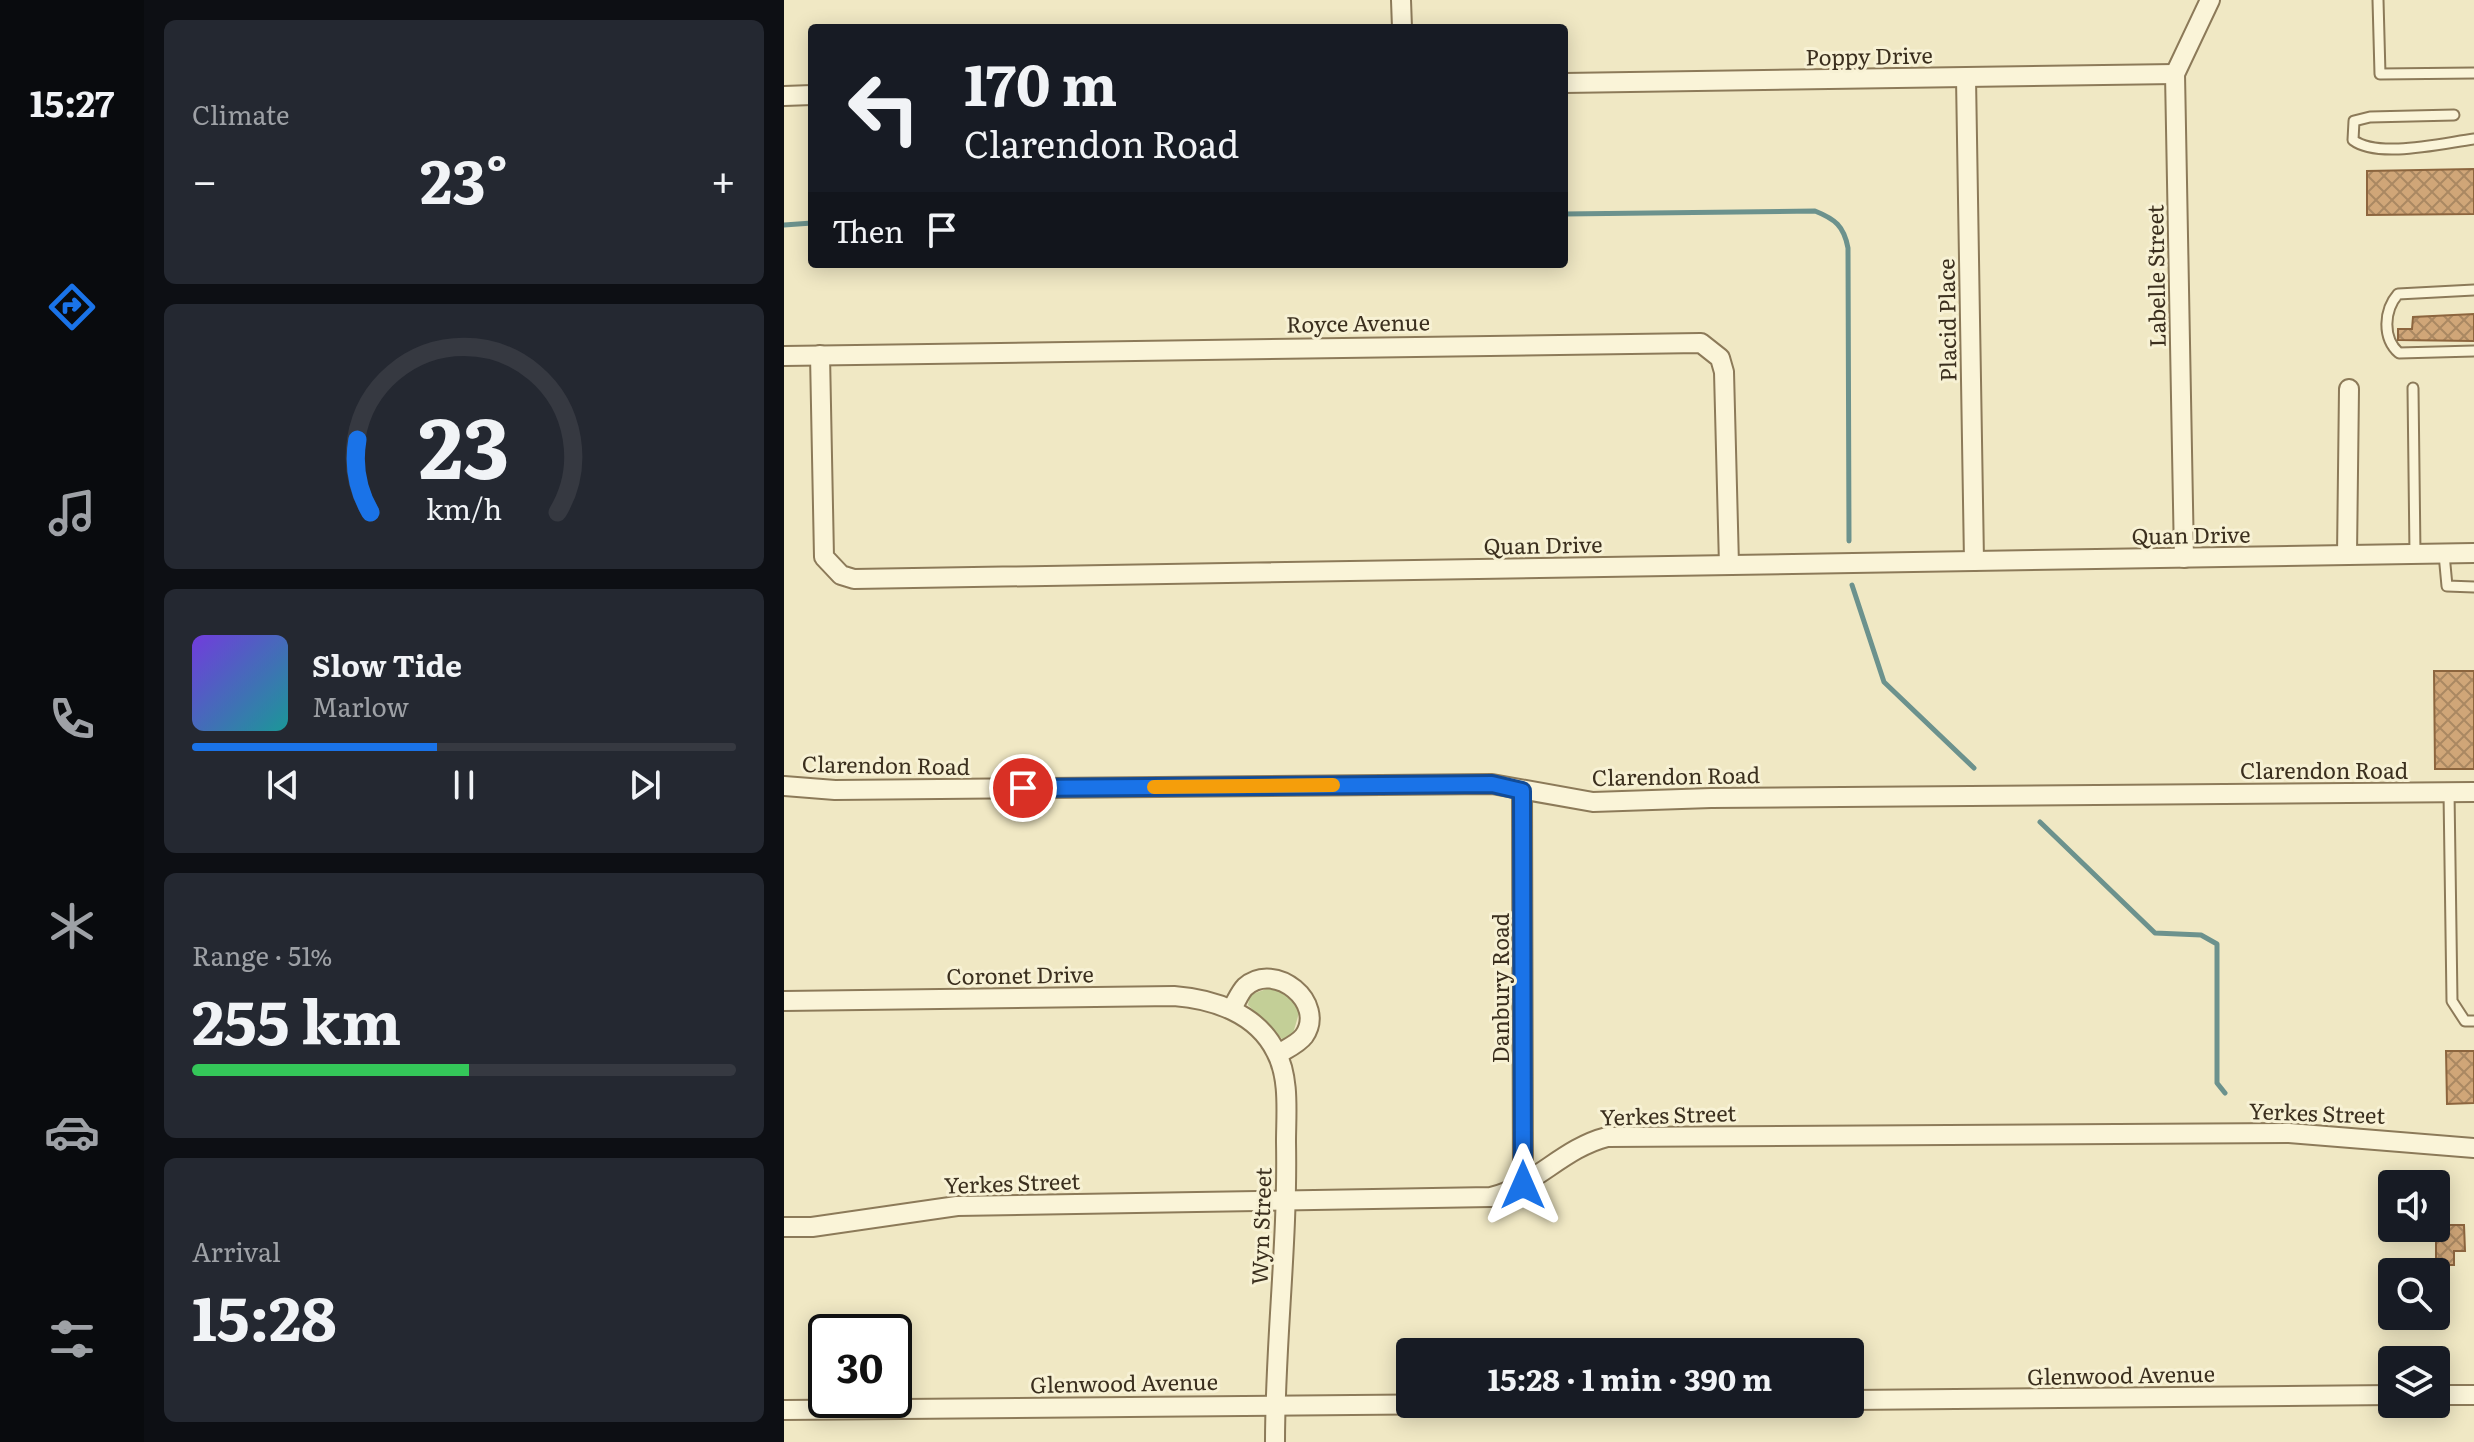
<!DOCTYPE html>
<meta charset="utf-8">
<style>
body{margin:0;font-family:Literata,serif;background:#242831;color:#f1f3f6;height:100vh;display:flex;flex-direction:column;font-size:30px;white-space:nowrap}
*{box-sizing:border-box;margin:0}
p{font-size:26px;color:#9ea1a6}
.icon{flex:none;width:44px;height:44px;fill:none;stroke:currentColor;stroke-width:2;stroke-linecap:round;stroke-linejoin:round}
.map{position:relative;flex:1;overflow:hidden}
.sheet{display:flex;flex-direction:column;gap:20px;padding:20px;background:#0d0f14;width:640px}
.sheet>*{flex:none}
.top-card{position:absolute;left:24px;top:24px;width:760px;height:244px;border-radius:8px;box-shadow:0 4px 20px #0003;background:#171b24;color:#f1f3f6;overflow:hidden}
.fabs{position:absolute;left:1594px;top:1170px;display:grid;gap:16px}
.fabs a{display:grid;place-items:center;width:72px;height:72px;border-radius:8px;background:#171b24;box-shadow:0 4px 20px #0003;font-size:40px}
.speed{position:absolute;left:24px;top:1314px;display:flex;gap:16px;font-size:40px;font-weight:700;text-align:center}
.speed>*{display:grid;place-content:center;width:104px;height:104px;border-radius:50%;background:#171b24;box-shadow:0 4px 20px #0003;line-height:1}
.speed .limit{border:4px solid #111;border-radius:12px;background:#fff;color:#111}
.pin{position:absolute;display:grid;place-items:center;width:68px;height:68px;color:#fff;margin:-34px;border:4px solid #fff;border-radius:50%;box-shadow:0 2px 8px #0007}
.me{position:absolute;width:88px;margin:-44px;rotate:0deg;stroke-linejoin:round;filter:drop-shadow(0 0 6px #0008)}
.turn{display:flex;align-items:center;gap:28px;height:168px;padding:0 24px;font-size:36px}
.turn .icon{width:104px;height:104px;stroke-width:2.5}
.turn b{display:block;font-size:56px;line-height:68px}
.then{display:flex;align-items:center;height:76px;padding:0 24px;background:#0003;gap:16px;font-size:30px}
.big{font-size:60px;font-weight:700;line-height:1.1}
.sheet .widget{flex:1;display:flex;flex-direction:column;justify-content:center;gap:12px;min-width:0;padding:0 28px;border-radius:12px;background:#242831}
.sheet .dial{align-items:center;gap:0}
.dial svg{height:208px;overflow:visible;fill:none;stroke:#363941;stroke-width:7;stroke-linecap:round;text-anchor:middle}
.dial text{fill:#f1f3f6;stroke:none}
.song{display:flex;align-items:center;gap:24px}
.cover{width:96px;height:96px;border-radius:12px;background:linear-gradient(135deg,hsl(260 70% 55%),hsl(180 70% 35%))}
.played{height:8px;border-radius:4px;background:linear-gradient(90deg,#1a73e8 45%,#363941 45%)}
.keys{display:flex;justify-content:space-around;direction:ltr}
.heat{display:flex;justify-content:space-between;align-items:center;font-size:44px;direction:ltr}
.charge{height:12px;border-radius:6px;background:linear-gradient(90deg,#34c759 51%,#363941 0)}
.trip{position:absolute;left:612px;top:1338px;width:468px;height:80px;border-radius:8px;background:#171b24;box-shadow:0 4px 20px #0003;font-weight:700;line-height:80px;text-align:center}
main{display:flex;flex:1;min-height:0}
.menu{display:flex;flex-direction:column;width:144px;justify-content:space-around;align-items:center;background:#090b0e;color:#9ea1a6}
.menu .icon{width:56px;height:56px}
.menu .active{color:#1a73e8}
.menu b{font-size:36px;color:#f1f3f6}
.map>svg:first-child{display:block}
.grass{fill:#c3cf97}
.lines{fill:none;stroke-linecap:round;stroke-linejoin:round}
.stream{stroke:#6c928d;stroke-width:5}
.building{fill:url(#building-cross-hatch);stroke:#8c653e;stroke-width:2}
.lane-casing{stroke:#8c7a59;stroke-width:13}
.street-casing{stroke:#8c7a59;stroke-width:22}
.lane{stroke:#faf4d8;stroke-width:9}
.street{stroke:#faf4d8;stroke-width:18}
.route-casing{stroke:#114b97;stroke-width:20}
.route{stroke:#1a73e8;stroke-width:14}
.slow{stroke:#f59e0b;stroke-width:14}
.labels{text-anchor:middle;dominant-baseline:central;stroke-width:6;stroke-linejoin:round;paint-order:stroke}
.street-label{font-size:22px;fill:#3b2f1e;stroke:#f7f1d4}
</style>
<main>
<nav class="menu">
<b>15:27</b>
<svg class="icon active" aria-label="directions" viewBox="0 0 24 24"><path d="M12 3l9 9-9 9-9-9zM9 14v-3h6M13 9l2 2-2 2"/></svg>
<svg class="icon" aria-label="music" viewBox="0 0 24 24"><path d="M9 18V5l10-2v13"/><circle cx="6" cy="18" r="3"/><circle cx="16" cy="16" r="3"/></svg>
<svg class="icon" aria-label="phone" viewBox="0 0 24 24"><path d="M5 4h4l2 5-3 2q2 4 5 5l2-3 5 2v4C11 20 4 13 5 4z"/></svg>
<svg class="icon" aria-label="climate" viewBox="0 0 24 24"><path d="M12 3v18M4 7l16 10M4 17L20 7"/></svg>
<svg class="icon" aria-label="car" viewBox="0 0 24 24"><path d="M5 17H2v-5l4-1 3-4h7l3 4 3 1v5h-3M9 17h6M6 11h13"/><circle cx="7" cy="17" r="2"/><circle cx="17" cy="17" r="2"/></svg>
<svg class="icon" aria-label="filters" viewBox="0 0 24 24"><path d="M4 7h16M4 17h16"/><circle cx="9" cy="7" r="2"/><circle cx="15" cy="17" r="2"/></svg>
</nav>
<section class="sheet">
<div class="widget"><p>Climate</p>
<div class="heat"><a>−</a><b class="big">23°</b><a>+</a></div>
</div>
<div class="widget dial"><svg viewBox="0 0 100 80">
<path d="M14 69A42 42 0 1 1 86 69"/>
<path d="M14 69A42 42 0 0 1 9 41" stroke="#1a73e8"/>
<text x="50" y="56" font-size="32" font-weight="700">23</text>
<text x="50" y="72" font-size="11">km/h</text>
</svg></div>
<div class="widget">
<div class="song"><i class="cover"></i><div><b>Slow Tide</b><p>Marlow</p></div></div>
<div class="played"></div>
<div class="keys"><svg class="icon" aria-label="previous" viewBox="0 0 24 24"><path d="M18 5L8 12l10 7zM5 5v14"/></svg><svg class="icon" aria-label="pause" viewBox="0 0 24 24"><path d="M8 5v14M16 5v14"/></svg><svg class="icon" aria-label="next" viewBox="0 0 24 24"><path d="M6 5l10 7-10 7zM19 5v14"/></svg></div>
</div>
<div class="widget"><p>Range · 51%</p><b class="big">255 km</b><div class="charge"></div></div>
<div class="widget"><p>Arrival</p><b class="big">15:28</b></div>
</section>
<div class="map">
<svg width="1690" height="1442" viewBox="0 0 1690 1442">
<defs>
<pattern id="building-cross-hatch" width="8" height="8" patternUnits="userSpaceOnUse" patternTransform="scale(2)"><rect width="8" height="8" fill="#d0a678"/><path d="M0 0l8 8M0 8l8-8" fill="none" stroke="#aa8862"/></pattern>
</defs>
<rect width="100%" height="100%" fill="#f0e8c4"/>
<!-- grass -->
<path class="grass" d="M485,988C502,989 508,998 515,1013L508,1037L499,1040L464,1005L466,995Z"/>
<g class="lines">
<!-- stream -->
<g class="stream">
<path d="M780,214L1031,211C1051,219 1060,226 1064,248L1065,541"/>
<path d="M0,225L28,223"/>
<path d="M1068,585L1100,682L1190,768"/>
<path d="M1256,822L1371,933L1417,935L1433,944V1083L1441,1093"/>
</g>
</g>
<!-- building -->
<g class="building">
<path d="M1690,169V214L1583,215V171Z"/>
<path d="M1690,314V341L1614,340V329H1628L1629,317Z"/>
<path d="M1650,671H1690V769H1651Z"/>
<path d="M1662,1051H1690V1103L1663,1104Z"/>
<path d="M1652,1225H1680L1681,1251H1670V1265H1652Z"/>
</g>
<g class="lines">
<defs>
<g id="lane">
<path d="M1594,0L1596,74L1690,73"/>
<path d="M1670,115L1586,117L1570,121L1569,140C1594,159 1659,143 1690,139"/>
<path d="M1690,290L1614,294C1600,310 1598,338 1615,353L1690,351"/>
<path d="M1629,388L1631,554"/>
<path d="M1660,554L1663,586L1690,587"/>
<path d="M1665,792L1668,1001L1681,1021H1690"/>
</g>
<g id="street">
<path d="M617,0L618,28"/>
<path d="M1182,78L1190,561"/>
<path d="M780,83L1391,74"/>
<path d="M0,96L28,95"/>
<path d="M36,355L40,557L57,575L70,579L1690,553"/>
<path d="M0,356L917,343L936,358L940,372L945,565"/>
<path d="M1563,555L1565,389"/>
<path d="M1400,558L1391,74L1426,0"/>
<path d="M0,786L51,790L708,784L809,802L927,798L1690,792"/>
<path d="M738,791L739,1185"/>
<path d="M0,1001L390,996C429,999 473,1013 492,1052C506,1078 502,1114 502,1142C504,1243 491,1342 491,1442"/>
<path d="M448,1008C452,1002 456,992 461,987C491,960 543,1003 520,1036C514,1044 502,1049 494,1054"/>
<path d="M0,1227H28L173,1206L707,1197C751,1186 779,1148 823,1137L1505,1133L1690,1148"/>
<path d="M1652,1395H1690"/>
<path d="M1066,1400L1608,1395"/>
<path d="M0,1410L680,1404"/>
</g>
</defs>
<!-- lane casing -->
<use href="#lane" class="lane-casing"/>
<!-- street casing -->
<use href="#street" class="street-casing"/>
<!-- lane -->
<use href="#lane" class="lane"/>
<!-- street -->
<use href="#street" class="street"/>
</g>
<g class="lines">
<defs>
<path id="route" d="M239,788L708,784L738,791L739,1185"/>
</defs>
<!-- route casing -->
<use href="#route" class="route-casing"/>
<!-- route -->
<use href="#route" class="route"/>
<!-- slow -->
<path class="slow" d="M370,787L549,785"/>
</g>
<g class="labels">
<!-- street labels -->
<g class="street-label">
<text transform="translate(1085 55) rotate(-1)">Poppy Drive</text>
<text transform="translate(1371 276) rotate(-91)">Labelle Street</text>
<text transform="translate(1162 320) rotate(-91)">Placid Place</text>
<text transform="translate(574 322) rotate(-1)">Royce Avenue</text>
<text transform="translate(1407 534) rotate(-1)">Quan Drive</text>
<text transform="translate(759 544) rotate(-1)">Quan Drive</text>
<text transform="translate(102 764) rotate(1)">Clarendon Road</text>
<text x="1540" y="769">Clarendon Road</text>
<text transform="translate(892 775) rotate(-1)">Clarendon Road</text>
<text transform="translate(236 974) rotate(-1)">Coronet Drive</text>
<text transform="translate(715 988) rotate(-90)">Danbury Road</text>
<text transform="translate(1533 1112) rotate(2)">Yerkes Street</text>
<text transform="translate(884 1114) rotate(-2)">Yerkes Street</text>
<text transform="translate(228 1182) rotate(-2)">Yerkes Street</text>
<text transform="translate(476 1226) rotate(-88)">Wyn Street</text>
<text transform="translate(1337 1374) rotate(-1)">Glenwood Avenue</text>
<text transform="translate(340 1382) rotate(-1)">Glenwood Avenue</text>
</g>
</g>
</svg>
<div class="fabs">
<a><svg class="icon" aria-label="sound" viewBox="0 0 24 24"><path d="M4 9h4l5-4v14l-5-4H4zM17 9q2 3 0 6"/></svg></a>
<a><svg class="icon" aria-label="search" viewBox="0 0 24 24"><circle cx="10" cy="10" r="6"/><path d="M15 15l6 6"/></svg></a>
<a><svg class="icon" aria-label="layers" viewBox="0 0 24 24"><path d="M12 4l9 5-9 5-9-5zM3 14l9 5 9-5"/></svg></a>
</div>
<div class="speed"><div class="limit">30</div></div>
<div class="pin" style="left:239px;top:788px;background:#d93025"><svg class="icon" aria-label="arrive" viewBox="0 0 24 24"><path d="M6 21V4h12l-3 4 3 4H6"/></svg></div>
<svg class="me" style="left:739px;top:1185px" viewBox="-20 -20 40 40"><path d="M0-17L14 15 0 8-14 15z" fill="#1a73e8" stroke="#fff" stroke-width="4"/></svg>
<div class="trip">15:28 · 1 min · 390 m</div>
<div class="top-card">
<div class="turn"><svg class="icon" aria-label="left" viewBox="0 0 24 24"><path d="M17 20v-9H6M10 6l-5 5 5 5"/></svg><div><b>170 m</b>Clarendon Road</div></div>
<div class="then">Then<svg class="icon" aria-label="arrive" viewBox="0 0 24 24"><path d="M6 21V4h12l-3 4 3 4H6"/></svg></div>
</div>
</div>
</main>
